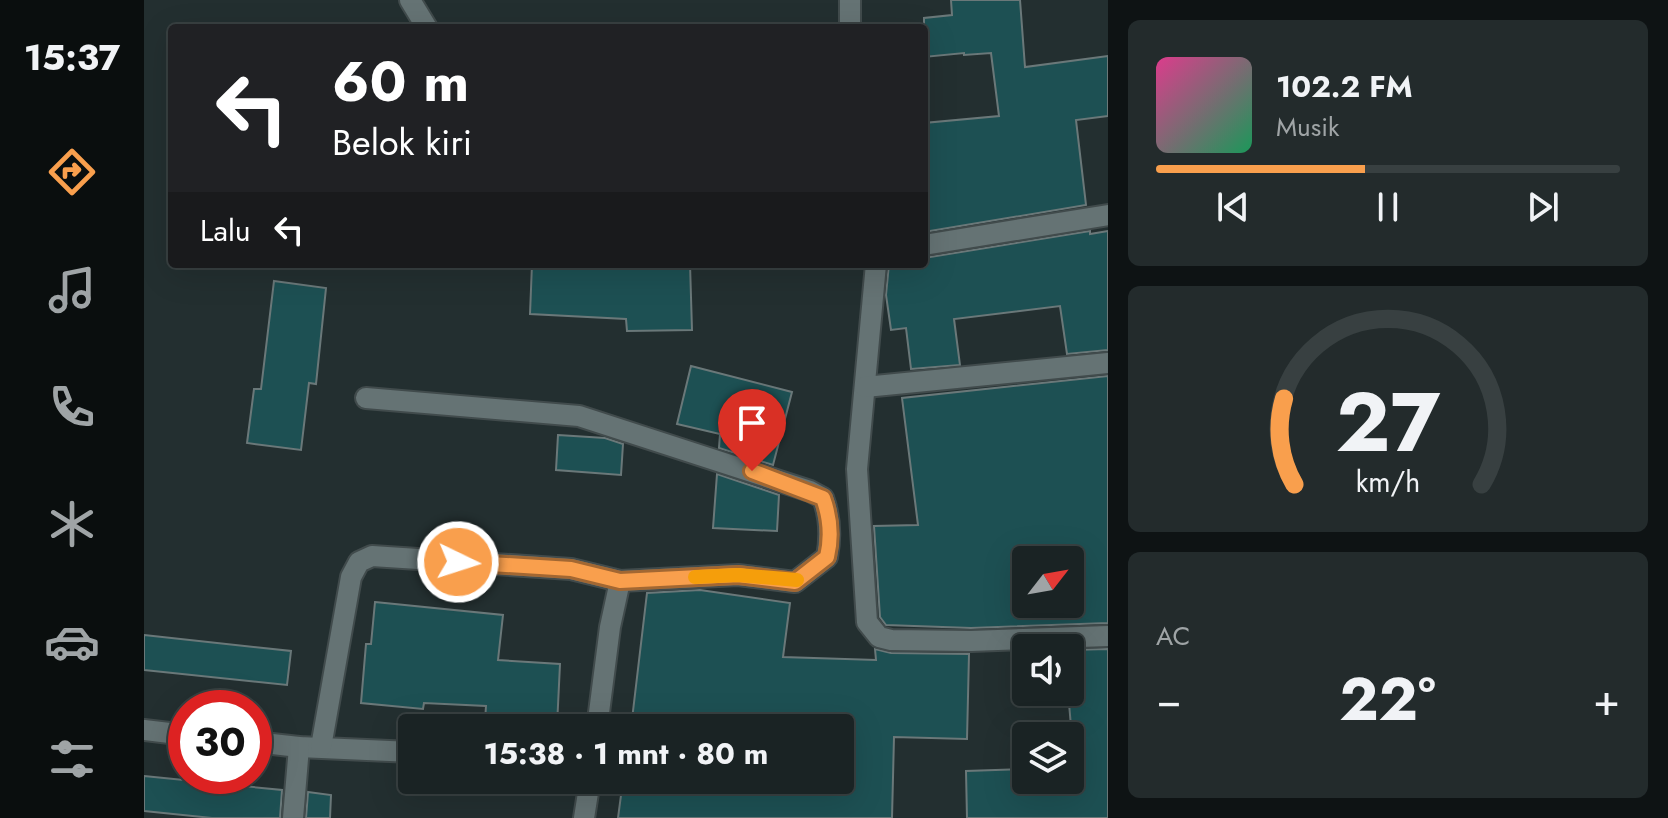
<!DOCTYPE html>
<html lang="id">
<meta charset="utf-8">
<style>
body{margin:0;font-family:Jost,sans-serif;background:#232b2c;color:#f1f3f6;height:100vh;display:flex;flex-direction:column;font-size:30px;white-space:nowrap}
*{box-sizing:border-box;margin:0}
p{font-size:26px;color:#9fa4a6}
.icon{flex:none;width:44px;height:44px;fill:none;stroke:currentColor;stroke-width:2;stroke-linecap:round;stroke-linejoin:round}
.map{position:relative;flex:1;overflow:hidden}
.details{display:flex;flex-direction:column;gap:20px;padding:20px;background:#0e1314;width:560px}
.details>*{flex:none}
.hud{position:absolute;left:24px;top:24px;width:760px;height:244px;border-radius:8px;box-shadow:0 8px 32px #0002,0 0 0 2px #384041;background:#202124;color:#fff;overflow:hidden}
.needle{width:52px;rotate:59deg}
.tools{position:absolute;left:868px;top:546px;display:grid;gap:16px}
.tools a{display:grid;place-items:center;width:72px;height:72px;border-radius:8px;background:#1a2324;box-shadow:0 8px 32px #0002,0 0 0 2px #384041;font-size:40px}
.speed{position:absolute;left:24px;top:690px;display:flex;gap:16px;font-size:40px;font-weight:700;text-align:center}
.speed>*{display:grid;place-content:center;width:104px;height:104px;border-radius:50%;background:#1a2324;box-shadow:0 8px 32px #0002,0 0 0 2px #384041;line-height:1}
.speed .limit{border:12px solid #d22;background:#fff;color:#111}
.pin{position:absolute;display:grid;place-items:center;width:68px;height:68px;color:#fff;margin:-82px -34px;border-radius:50% 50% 50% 0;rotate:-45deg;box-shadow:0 0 8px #0007}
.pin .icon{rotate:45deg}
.me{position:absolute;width:88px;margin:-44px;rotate:94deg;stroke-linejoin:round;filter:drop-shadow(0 0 6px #0008)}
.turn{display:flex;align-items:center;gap:28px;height:168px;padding:0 32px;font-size:36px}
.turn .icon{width:104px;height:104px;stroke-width:2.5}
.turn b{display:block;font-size:56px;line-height:68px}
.then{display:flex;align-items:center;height:76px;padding:0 32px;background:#0003;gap:16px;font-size:30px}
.big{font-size:60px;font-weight:700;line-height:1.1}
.details .widget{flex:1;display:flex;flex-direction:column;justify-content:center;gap:12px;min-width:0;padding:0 28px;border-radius:12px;background:#232b2c}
.details .dial{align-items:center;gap:0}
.dial svg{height:208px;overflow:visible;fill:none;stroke:#384041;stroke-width:7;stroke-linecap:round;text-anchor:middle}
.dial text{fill:#f1f3f6;stroke:none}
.song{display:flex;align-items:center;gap:24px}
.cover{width:96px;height:96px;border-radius:12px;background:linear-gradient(135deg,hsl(330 70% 55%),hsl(150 70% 35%))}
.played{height:8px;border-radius:4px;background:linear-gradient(90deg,#f99f4d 45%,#384041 45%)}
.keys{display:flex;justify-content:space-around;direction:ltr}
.heat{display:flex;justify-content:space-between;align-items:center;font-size:44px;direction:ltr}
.trip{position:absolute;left:254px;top:714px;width:456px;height:80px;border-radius:8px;background:#1a2324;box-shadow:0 8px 32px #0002,0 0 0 2px #384041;font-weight:700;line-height:80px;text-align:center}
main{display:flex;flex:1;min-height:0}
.tab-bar{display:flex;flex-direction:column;width:144px;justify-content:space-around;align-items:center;background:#0a0e0e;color:#9fa4a6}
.tab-bar .icon{width:56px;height:56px}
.tab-bar .current{color:#f99f4d}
.tab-bar b{font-size:36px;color:#f1f3f6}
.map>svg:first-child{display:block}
.building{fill:#1d5053;stroke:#6a7879;stroke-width:2;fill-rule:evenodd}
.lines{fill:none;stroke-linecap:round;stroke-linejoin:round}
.minor-casing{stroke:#414b4c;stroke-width:24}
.minor{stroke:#657374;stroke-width:20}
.route-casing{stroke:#a26732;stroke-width:20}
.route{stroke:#f99f4d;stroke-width:14}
.slow{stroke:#f59e0b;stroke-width:14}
</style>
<main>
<nav class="tab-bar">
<b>15:37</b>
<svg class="icon current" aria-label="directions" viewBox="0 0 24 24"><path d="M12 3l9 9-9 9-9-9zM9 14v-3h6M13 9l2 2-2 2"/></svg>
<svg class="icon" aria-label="music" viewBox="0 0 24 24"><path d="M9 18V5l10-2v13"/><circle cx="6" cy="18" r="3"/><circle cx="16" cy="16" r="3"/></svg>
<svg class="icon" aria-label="phone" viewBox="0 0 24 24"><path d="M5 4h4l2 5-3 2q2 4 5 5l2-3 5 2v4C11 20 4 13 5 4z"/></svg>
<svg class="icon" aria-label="climate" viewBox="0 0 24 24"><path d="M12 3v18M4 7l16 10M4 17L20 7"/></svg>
<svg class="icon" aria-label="car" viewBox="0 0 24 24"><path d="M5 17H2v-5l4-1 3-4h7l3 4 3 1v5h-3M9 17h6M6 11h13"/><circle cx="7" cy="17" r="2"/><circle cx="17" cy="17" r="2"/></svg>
<svg class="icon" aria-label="filters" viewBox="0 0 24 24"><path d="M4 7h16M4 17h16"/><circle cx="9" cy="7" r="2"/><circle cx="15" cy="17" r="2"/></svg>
</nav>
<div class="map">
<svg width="964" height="818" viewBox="0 0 964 818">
<rect width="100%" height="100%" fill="#232f30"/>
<!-- building -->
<g class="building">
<path d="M807,0H876L881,67L964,56V116L932,120L942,205L780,232V123L855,116L847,53L820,55V53L780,57V18L808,15Z"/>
<path d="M946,231V234L964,231V350L923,354L916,306L810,319L816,365L767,369L762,328L747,330L742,295L745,264H780V258Z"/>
<path d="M388,264H546L548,330L483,331L482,319L386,314Z"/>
<path d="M130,281L182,288L172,384L165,383L157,450L103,443L110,389H117Z"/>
<path d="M547,366L648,392L629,465L575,448L576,434L533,424Z"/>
<path d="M964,376V623L827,628L742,625L736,617L730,526L774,525L758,398ZM882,560H926V604H882Z"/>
<path d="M414,435L461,438L479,444L477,475L412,470Z"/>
<path d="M573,474L635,495L633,531L569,528Z"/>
<path d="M556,590L646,603L639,657L732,660L731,649L747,653L825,654L823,739L750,737L748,818H474L479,780H696V728H487L503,593Z"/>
<path d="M231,602L359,615L354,660L416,664L413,726L341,721L342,706L280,703L279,709L217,703L222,644H227Z"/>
<path d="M0,635L147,651L143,685L0,670Z"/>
<path d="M964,649V818H823L822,771L882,769V780H926V749H929L924,692L926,650Z"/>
<path d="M0,776L138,790L136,818H68L0,811Z"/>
<path d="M164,792L187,795L186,818H162Z"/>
</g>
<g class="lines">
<defs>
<g id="minor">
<path d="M266,0L283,28"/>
<path d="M706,0V28"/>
<path d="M780,245L964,215"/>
<path d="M732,264L713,469L723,622L735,637L747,640L827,641L964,636"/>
<path d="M721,387L964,363"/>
<path d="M222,398L435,416L666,491L679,498C686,517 687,536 683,557L651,582L594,575L476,581"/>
<path d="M0,730L42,735"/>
<path d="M110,742L155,747L268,752"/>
<path d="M177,747L207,577L215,562L228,556L427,569L476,581L466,627L453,728"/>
<path d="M149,818L155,747"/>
<path d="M440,818L446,780"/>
</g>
</defs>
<!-- minor casing -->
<use href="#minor" class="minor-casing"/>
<!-- minor -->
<use href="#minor" class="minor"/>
</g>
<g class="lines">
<defs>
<path id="route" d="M314,562L427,569L476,581L594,575L651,582L683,557C688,536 686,517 679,498L608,471"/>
</defs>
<!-- route casing -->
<use href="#route" class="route-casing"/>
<!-- route -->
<use href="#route" class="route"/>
<!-- slow -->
<path class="slow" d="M551,577L594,575L653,580"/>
</g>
</svg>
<div class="tools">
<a><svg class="needle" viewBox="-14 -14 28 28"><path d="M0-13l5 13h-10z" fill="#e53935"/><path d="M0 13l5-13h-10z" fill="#9fa4a6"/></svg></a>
<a><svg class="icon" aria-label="sound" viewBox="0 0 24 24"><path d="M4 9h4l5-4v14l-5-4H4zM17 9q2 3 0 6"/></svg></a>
<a><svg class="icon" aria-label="layers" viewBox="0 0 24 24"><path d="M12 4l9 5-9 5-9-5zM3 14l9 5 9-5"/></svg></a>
</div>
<div class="speed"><div class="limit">30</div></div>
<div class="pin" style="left:608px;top:471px;background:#d93025"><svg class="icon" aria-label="arrive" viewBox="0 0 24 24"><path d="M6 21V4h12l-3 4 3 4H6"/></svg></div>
<svg class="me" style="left:314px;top:562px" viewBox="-20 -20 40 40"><circle r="17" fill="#f99f4d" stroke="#fff" stroke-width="3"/><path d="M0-11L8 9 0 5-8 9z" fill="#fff"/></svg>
<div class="trip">15:38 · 1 mnt · 80 m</div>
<div class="hud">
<div class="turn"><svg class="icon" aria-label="left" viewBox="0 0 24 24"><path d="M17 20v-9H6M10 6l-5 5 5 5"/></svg><div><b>60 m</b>Belok kiri</div></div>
<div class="then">Lalu<svg class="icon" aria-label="left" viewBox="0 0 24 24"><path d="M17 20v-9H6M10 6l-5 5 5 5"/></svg></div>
</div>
</div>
<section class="details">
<div class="widget">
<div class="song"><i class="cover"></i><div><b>102.2 FM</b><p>Musik</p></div></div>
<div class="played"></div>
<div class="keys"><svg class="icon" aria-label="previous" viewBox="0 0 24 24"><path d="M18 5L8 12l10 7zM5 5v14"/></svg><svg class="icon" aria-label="pause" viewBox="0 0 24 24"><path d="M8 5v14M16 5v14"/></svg><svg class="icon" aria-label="next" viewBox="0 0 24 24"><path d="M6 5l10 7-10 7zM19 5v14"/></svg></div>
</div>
<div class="widget dial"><svg viewBox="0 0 100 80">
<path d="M14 69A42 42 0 1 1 86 69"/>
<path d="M14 69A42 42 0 0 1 10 36" stroke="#f99f4d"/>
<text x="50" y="56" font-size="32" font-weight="700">27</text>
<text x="50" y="72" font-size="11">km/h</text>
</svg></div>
<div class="widget"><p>AC</p>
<div class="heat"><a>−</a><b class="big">22°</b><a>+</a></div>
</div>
</section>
</main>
